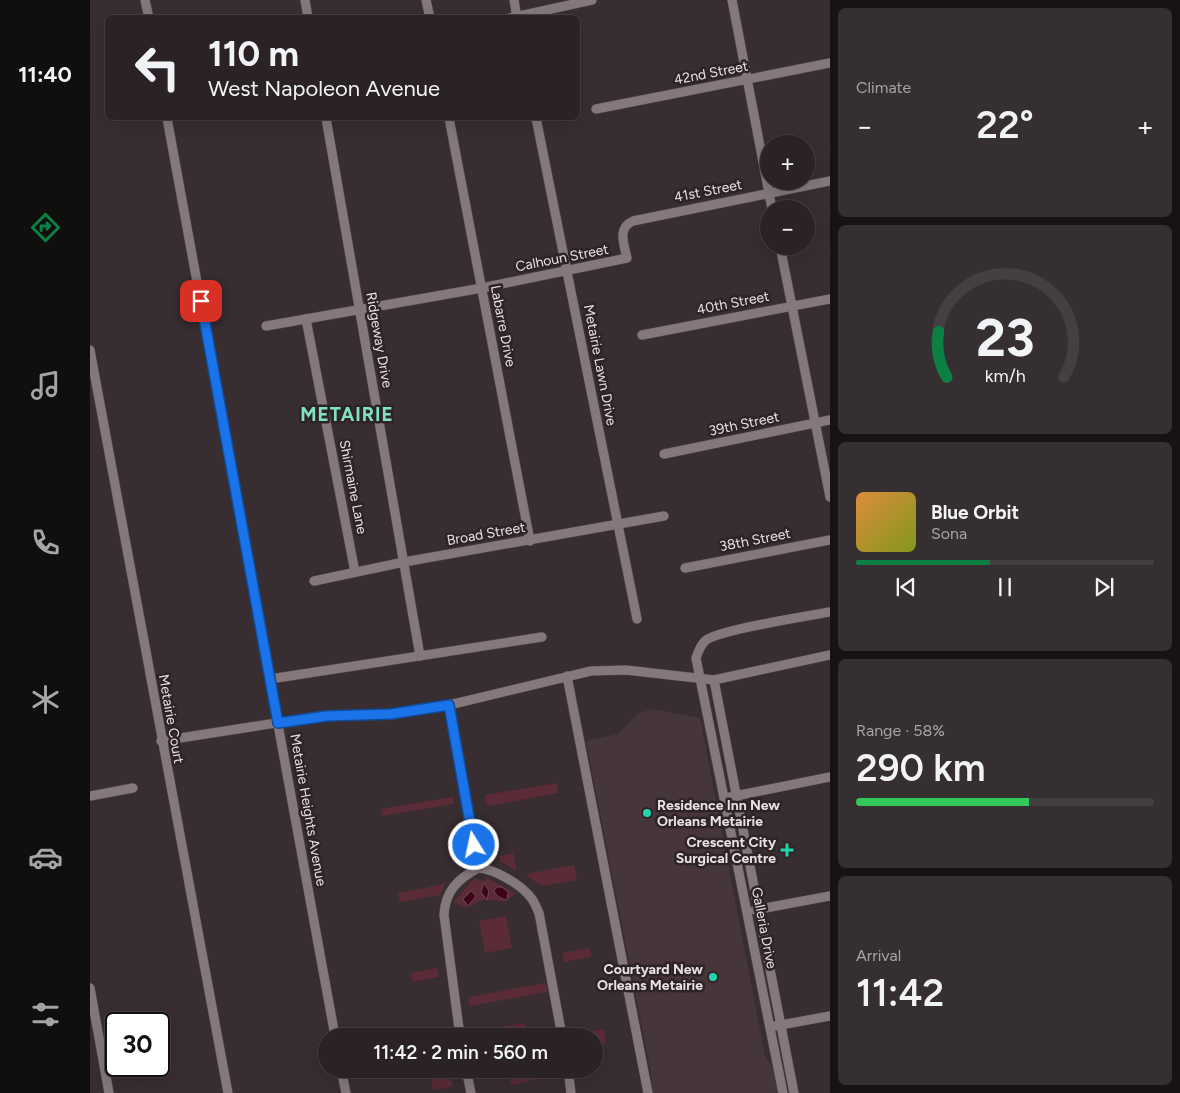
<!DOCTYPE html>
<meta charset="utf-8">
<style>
body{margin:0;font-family:Figtree,sans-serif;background:#362f31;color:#f1f3f6;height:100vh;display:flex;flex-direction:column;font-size:19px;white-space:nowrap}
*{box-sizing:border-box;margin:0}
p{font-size:16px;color:#a5a4a6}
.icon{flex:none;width:28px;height:28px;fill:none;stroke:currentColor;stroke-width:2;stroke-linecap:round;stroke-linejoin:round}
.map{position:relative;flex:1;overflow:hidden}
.side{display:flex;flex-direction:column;gap:8px;padding:8px;background:#171314;width:350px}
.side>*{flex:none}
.banner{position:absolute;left:15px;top:15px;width:475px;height:105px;border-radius:8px;box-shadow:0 5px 20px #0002,0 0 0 1px #463f41;background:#2a2224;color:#f1f3f6;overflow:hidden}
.buttons{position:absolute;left:670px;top:135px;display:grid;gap:10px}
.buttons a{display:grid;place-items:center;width:55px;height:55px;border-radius:50%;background:#2a2224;box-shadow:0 5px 20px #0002,0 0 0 1px #463f41;font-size:25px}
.speed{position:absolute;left:15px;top:1012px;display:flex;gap:10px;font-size:25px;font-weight:700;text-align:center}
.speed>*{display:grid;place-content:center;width:65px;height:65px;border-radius:50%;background:#2a2224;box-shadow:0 5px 20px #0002,0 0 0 1px #463f41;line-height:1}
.speed .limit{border:2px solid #111;border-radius:8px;background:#fff;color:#111}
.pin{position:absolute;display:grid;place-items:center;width:42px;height:42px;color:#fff;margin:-21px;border-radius:10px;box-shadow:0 2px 8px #0006}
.me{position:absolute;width:55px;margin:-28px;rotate:350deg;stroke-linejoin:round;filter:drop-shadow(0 0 4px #0008)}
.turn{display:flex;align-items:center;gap:18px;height:105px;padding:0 20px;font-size:22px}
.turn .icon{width:65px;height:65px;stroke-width:2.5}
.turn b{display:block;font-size:35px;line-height:42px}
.big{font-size:38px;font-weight:600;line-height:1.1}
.side .card{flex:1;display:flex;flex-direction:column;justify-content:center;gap:8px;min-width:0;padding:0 18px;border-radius:8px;background:#362f31}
.side .dial{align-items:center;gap:0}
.dial svg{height:130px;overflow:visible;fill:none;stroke:#463f41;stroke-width:7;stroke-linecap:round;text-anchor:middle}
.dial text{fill:#f1f3f6;stroke:none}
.song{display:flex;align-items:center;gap:15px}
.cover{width:60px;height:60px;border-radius:8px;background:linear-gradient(135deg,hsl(30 70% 55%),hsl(70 70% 35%))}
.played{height:5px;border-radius:2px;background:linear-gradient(90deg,#0b8043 45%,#463f41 45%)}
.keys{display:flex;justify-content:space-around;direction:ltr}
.heat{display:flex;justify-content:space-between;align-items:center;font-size:28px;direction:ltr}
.charge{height:8px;border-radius:4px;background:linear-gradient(90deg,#34c759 58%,#463f41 0)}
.trip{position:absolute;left:228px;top:1028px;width:285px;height:50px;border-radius:25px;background:#2a2224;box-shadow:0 5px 20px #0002,0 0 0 1px #463f41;font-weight:600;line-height:50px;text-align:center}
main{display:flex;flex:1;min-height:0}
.dock{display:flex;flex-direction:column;width:90px;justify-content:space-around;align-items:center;background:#110e0e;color:#a5a4a6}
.dock .icon{width:35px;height:35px}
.dock .active{color:#0b8043}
.dock b{font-size:22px;color:#f1f3f6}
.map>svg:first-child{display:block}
.built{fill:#463639}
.green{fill:#5b2b37}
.water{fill:#3d0419;stroke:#704655}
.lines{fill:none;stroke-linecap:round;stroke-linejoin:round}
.minor-casing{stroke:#534b4d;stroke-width:10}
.minor{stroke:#84787b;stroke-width:9}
.route-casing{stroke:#114b97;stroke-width:12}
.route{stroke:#1a73e8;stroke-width:9}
.poi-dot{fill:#22d5af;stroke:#2e2426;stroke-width:2}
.labels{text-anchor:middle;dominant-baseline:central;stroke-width:5;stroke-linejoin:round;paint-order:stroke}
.street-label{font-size:14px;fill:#e8e1e2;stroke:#2e2426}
.poi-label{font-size:14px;font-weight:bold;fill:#e8e1e2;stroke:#2e2426;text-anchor:end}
.district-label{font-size:19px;font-weight:bold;letter-spacing:1px;fill:#81e1c5;stroke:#2e2426}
</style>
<main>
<nav class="dock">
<b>11:40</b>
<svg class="icon active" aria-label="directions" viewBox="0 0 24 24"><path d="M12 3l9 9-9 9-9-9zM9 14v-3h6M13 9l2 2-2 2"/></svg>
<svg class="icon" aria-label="music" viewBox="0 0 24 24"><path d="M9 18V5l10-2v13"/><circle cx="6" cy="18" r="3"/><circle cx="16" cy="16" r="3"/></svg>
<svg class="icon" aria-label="phone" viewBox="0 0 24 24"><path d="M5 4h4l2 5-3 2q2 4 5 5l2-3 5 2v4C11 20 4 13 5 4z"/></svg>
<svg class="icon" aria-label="climate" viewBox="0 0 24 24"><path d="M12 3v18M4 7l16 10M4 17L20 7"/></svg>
<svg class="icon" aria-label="car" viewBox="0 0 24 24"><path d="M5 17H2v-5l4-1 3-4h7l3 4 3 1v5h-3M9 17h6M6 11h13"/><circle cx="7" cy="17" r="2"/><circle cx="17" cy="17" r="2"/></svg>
<svg class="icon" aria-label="filters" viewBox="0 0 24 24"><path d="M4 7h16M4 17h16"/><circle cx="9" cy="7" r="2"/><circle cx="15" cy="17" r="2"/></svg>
</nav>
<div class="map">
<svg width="740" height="1093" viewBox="0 0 740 1093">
<rect width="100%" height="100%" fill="#382d30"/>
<!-- built -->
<path class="built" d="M562,709L610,718L675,1056L685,1072L689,1093H557L562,1078L496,741L528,734L547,714Z"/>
<!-- green -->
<g class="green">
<path d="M467,783L468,793L397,806L395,795Z"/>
<path d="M363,797L364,804L292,816L291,809Z"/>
<path d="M423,853L427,871L410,861L409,856Z"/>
<path d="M484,865L487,880L451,886L435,874Z"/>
<path d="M395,877L426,893L415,902C408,901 401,899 394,900C381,903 376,913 364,901L383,880L387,878L388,881L395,880Z"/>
<path d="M355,884L350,895L310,902L308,893Z"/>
<path d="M416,916L422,948L395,953L389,921Z"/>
<path d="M500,948L501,957L474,962L472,953Z"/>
<path d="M347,968L349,977L323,982L321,973Z"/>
<path d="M456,983L457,992L380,1006L378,997Z"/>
<path d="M435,1023L437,1036H412L411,1027Z"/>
<path d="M514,1029L516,1044L504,1046V1036H491V1033Z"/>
<path d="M339,1069H359L363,1086L343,1090Z"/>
<path d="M418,1069H443L445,1080L421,1085Z"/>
</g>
<!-- water -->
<g class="water">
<path d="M394,883L399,891L397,900L391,892Z"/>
<path d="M407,887H412L418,892L417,899C413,901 406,895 404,891Z"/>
<path d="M381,891L386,896L378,906L373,899Z"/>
</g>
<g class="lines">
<defs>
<g id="minor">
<path d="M55,0L59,18"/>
<path d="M215,0L218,18"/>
<path d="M336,0L340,18"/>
<path d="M424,0L427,18"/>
<path d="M642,0L682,209"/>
<path d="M420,18L502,0"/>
<path d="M506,109L740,63"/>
<path d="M77,118L245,1036"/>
<path d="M236,118L330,656"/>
<path d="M359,118L440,541"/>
<path d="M446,118L547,619"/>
<path d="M690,246L740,497"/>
<path d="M216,319L265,572"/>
<path d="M176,326L392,288L537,258C534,244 527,228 543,221L740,181"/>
<path d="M552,335L740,299"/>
<path d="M0,350L138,1093"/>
<path d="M574,454L740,420"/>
<path d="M595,568L740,540"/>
<path d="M224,581L314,562L574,516"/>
<path d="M477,676L558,1093"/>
<path d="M180,679L452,637"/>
<path d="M624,680L704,1093"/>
<path d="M359,705L388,868"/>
<path d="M71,741L237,715L301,714L359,705L501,671L536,670L624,680L740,655"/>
<path d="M0,796L43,788"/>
<path d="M635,798L740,777"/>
<path d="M388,868C405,869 432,885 442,899C445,903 447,909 449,913L472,1036"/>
<path d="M665,910L740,896"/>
<path d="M0,988L19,1093"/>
<path d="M685,1026L740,1016"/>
<path d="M370,1036L354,915C355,891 368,879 388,868"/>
<path d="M251,1069L256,1093"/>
<path d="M376,1069L381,1093"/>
<path d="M478,1069L481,1093"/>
<path d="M693,1093L606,658C608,652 610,646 615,641C627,630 718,616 740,612"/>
</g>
</defs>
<!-- minor casing -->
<use href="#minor" class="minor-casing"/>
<!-- minor -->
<use href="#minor" class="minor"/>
</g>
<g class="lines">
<defs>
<path id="route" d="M111,301L188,723L237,716L301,714L359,705L384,845"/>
</defs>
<!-- route casing -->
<use href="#route" class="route-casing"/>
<!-- route -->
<use href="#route" class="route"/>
</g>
<!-- markers -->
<g class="poi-dot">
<circle cx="557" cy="813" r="5"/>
<path d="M694.5 842.5h5v5h5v5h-5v5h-5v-5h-5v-5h5z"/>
<circle cx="623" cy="977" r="5"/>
</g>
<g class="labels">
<!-- street labels -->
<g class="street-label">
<text transform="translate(621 73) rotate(-11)">42nd Street</text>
<text transform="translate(618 191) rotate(-11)">41st Street</text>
<text transform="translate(472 258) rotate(-11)">Calhoun Street</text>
<text transform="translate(643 303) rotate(-11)">40th Street</text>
<text transform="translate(413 326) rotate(79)">Labarre Drive</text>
<text transform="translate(289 340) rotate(80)">Ridgeway Drive</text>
<text transform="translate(510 365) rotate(79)">Metairie Lawn Drive</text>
<text transform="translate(654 424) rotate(-12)">39th Street</text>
<text transform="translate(263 487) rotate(79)">Shirmaine Lane</text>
<text transform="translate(396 534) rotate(-10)">Broad Street</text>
<text transform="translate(665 540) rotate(-11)">38th Street</text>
<text transform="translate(81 719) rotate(80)">Metairie Court</text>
<text transform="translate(218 810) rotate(80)">Metairie Heights Avenue</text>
<text transform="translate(674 928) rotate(79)">Galleria Drive</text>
</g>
<!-- poi labels -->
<g class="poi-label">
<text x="567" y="805" text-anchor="start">Residence Inn New<tspan x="567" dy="16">Orleans Metairie</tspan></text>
<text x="686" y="842">Crescent City<tspan x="686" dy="16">Surgical Centre</tspan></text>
<text x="613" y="969">Courtyard New<tspan x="613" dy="16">Orleans Metairie</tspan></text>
</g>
<!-- district labels -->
<g class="district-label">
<text x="257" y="414">METAIRIE</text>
</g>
</g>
</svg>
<div class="buttons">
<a>+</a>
<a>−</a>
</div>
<div class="speed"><div class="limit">30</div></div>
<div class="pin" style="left:111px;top:301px;background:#d93025"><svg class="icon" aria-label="arrive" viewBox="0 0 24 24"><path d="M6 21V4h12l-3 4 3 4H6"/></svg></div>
<svg class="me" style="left:384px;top:845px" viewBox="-20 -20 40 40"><circle r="17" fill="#1a73e8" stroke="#fff" stroke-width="3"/><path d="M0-11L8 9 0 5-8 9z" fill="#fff"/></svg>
<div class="trip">11:42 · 2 min · 560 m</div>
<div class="banner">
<div class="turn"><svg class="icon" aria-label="left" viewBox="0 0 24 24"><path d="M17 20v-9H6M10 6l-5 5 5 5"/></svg><div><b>110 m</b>West Napoleon Avenue</div></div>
</div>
</div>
<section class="side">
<div class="card"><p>Climate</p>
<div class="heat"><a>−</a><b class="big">22°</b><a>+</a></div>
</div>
<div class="card dial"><svg viewBox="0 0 100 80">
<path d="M14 69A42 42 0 1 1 86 69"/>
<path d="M14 69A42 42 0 0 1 9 41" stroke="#0b8043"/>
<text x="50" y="56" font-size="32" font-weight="700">23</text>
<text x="50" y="72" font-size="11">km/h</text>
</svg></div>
<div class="card">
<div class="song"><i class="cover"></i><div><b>Blue Orbit</b><p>Sona</p></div></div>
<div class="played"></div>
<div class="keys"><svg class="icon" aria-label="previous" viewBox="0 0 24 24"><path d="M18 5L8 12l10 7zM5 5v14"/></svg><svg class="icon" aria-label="pause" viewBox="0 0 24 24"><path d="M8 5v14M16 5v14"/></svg><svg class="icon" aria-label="next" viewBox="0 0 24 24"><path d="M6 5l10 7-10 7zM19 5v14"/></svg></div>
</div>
<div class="card"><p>Range · 58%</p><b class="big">290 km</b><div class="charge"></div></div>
<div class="card"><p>Arrival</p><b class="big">11:42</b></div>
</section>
</main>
